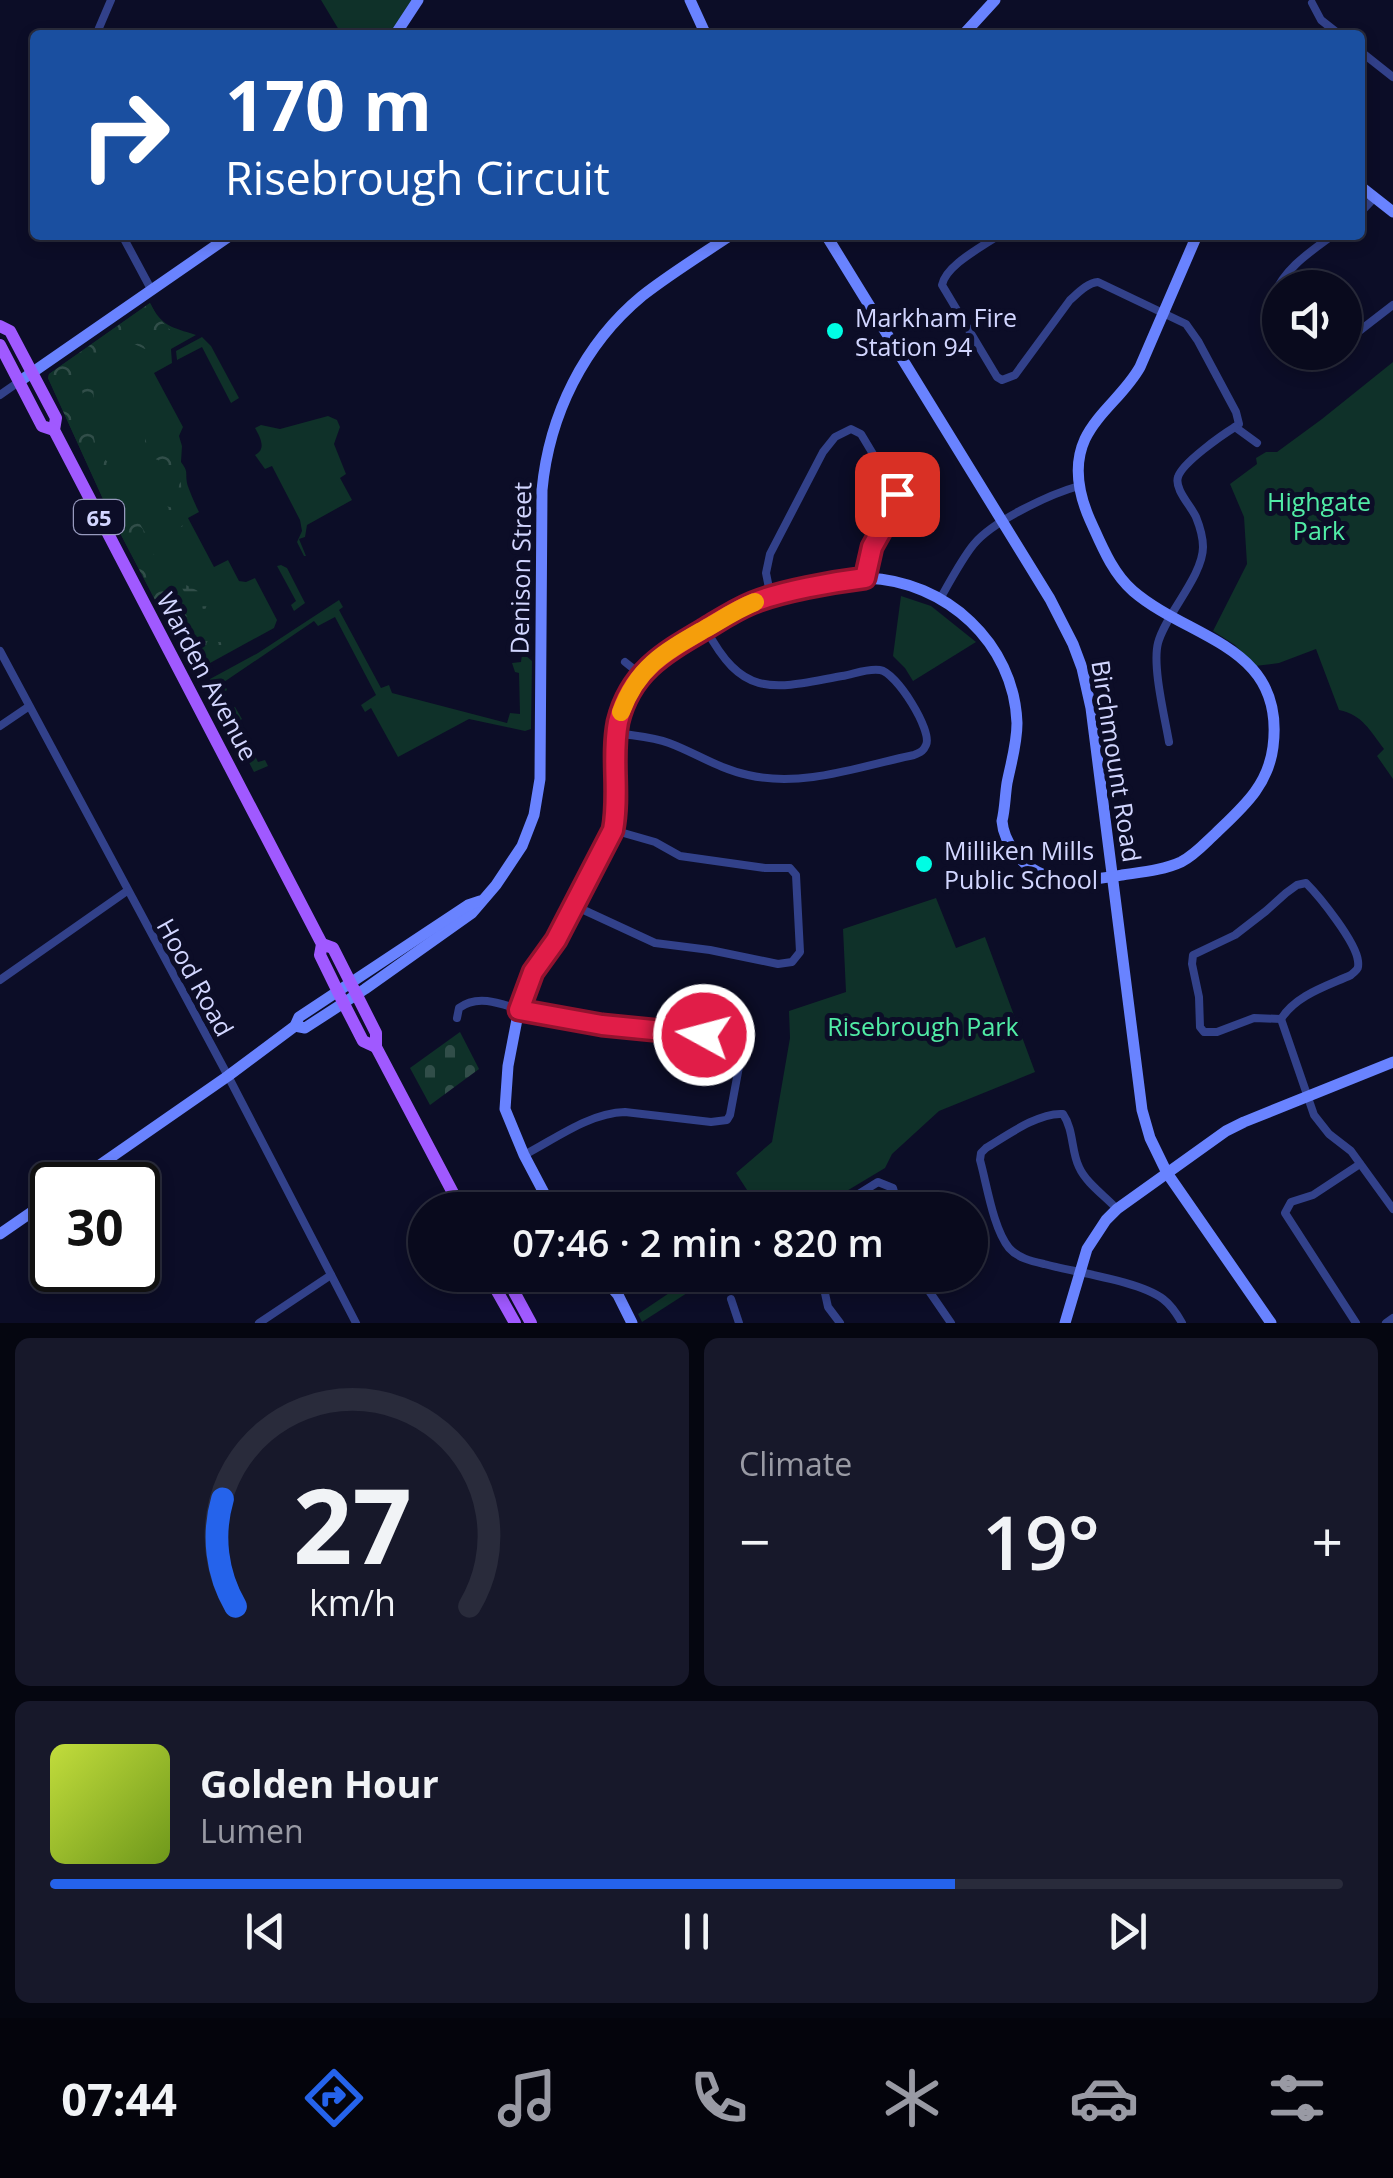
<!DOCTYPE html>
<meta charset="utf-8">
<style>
body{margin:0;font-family:"Open Sans",sans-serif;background:#17182a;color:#f1f3f6;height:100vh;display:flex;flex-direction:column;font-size:38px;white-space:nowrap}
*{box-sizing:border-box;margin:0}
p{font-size:32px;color:#999aa4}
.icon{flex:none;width:55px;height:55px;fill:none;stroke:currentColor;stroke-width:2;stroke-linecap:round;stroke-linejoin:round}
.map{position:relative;height:1323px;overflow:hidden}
.sheet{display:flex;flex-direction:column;gap:15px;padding:15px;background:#050610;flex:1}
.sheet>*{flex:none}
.guide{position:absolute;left:30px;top:30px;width:1335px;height:210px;border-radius:10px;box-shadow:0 5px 15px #0003,0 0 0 2px #292b3b;background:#1a4fa0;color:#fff;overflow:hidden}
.buttons{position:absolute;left:1262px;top:270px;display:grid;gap:20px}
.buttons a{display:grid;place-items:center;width:100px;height:100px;border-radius:50%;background:#090a1d;box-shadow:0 5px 15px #0003,0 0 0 2px #292b3b;font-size:50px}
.speed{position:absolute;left:30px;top:1162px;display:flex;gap:20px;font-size:50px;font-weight:700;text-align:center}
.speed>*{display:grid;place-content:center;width:130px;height:130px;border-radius:50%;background:#090a1d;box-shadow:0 5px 15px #0003,0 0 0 2px #292b3b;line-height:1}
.speed .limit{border:5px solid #111;border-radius:15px;background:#fff;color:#111}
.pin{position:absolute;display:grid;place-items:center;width:85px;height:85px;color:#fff;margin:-42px;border-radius:20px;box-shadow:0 5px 15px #0006}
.me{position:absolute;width:110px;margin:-55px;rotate:277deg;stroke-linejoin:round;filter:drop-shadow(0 0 8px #0008)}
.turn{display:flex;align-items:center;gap:35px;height:210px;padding:0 30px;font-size:45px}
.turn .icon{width:130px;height:130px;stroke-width:2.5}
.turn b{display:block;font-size:70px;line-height:85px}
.big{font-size:75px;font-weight:600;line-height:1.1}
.sheet .card{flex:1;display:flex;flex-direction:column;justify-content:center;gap:15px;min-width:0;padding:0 35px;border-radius:15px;background:#17182a}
.sheet .dial{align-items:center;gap:0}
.dial svg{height:260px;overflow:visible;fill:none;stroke:#292b3b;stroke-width:7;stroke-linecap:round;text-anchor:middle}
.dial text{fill:#f1f3f6;stroke:none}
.song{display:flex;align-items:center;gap:30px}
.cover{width:120px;height:120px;border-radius:15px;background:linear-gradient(135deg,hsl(70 70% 55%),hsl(80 70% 35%))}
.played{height:10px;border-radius:5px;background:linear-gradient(90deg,#2563eb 70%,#292b3b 70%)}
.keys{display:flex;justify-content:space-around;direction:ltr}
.heat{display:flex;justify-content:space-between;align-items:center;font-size:55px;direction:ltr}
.sheet .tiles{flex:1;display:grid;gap:15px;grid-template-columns:1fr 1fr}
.card:last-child{grid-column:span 2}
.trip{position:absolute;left:408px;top:1192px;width:580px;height:100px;border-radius:50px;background:#090a1d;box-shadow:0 5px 15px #0003,0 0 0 2px #292b3b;font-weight:600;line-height:100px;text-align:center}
.dock{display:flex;height:160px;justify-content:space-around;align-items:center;background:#04040c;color:#999aa4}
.dock .icon{width:70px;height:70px}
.dock .selected{color:#2563eb}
.dock b{font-size:45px;color:#f1f3f6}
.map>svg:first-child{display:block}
.green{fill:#0f3129}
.forest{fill:url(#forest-crowns)}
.wetland{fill:url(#wetland-marsh)}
.cemetery{fill:url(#cemetery-stones)}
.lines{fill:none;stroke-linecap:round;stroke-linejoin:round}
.street{stroke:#32418a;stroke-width:8}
.secondary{stroke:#6983ff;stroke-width:11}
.primary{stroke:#a059ff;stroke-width:12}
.route-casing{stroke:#92132f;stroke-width:25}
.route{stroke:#e11d48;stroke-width:18}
.slow{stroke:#f59e0b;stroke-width:18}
.poi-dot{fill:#00fde4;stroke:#0c0d27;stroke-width:4}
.labels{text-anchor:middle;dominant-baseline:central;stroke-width:10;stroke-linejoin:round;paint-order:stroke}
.shield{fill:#0c0d27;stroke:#979abe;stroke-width:2.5}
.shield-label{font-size:22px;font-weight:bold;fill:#d2d6ff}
.poi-label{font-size:25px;fill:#d2d6ff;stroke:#0c0d27;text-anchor:start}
.park-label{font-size:25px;fill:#51eca6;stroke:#0c0d27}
.street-label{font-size:25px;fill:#d2d6ff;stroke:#0c0d27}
</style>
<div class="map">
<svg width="1393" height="1323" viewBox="0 0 1393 1323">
<defs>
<pattern id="forest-crowns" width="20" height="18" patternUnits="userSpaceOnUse" patternTransform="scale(2.5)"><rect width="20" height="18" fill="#0f3129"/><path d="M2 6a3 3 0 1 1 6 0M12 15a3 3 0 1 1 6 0" fill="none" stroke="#314e49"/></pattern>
<pattern id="wetland-marsh" width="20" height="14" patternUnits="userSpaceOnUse" patternTransform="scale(2.5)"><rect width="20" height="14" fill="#0f3129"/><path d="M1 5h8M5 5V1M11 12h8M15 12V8" fill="none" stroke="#314e49"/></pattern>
<pattern id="cemetery-stones" width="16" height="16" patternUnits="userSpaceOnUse" patternTransform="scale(2.5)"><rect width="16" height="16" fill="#0f3129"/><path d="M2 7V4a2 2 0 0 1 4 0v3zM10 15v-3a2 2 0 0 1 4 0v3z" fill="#314e49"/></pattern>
</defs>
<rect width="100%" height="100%" fill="#0c0d27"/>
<!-- green -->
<g class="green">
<path d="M321,0H413L390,35H342Z"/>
<path d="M150,303C162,327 172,327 196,335L171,349L172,363L154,373L183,427L179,436L182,446L181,462C189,473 185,471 187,483C188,488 196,506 199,512L188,518L214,567L228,560L239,581L246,582L255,578L277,620L274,628L201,668L192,666L186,659L108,510L48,378L49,374Z"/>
<path d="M202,337L211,346L239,398L231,403L202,347L177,360L176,351Z"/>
<path d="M1393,362V779L1377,756L1384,749C1371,732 1362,714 1339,710L1316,649L1279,663L1255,666L1235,645L1213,631L1247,564L1244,517L1230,484L1257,464L1256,458L1266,452H1277L1322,419Z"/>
<path d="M328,416L337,420L340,427L334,444L346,474L340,478L352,500L307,525L305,537L299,539L306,556H304L297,542L302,531L300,520L272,466L265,469L255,455C267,449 260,437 255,428L261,425L280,429Z"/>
<path d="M281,565L287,568L305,603L294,611L291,605L296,601L277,566Z"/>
<path d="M901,596L931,606L976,642L913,681L905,668L893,656Z"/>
<path d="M339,600L343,607L339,610L381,688L389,685L392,693L507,723L510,713L520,714L519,673L515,672L512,663L521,662L522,654H524L532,661L531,729L525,731L469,719L398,757L371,708L365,712L361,705L376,695L335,617L318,626L314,621L224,682L227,690L223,693L231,708L235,707L242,719L238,722L258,762L265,760L268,766L254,772L208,685L210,679L258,653Z"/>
<path d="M936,898L956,948L985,937L1035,1072L939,1111L892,1154L885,1168L815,1210H760L736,1173L772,1142L790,1038L789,1011L846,992L843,929Z"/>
<path d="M696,1275H715L642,1322L638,1314Z"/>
</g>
<!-- forest -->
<g class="forest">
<path d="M150,303L157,316L172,332L171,345L167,349H159L155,337L150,346L145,349L130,342L124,346L114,340L107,356L94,359V362L85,370L93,386L94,399L99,403L106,402L110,393H114L117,397L114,408C80,420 85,395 78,372L71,380C71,390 71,406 76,415H80L93,433L97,452L112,466L117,481L122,486L129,505L147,536V542L172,587L181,609L191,621L200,642L209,641L228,643L230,648C222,661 205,660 191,663L186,659L108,510L48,378L49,374Z"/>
<path d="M170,433L175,437L182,492L176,493L169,489L170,478L161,472L158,460L149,457L145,441L147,435Z"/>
<path d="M166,506L183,511L186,518L182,527L173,521L171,529L166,532L162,531L159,524L163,517V509Z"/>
</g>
<!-- wetland -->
<path class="wetland" d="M178,581L206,595L208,602L205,610L190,602Z"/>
<!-- cemetery -->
<path class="cemetery" d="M460,1032L479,1069L430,1105L410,1068Z"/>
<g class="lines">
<!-- street -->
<g class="street">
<path d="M1312,3L1321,20L1340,35"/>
<path d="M96,35L111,0"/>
<path d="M1360,51L1393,77"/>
<path d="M1360,213L1375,197"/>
<path d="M122,235L152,291"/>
<path d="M999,235C982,247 946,265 942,285L997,377L1002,380L1015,375L1070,300C1078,293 1087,283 1098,282L1186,324L1198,341L1236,412L1239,424L1235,427"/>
<path d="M1280,309L1274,295C1285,268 1310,252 1333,235"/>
<path d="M1345,342L1393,305"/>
<path d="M1305,352L1319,360L1326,358L1332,352"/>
<path d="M0,395L20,381"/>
<path d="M1235,427L1257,443"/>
<path d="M771,598L766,573L770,554L823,452L835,437L851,429L861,434L897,494L895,504L872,547L865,578"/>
<path d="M940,599C949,583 963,557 974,544C993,521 1050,494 1079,486"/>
<path d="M0,651L228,1076L356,1323"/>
<path d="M625,662L640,674"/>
<path d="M0,726L28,707"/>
<path d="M617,733C634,736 653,737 669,743C696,753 719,769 748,775C803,788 861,766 914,755C920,752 923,752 926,745C933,731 896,672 880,670C868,668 854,674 842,676C773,689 743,699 706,629"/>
<path d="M1169,742C1165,718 1152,666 1158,643C1165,615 1203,576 1203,547C1203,537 1200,527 1196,517C1191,506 1174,489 1178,477C1182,463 1222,435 1235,427"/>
<path d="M1306,883C1320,897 1356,942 1358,961C1359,970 1357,969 1351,975C1327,986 1296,995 1281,1019L1254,1018L1217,1032H1204L1200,1027L1199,997L1192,964L1193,955L1235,935L1266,911L1286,893L1297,885Z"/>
<path d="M575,906L655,943L710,950L778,964L792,962L800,952L796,875L790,868H765L680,856L655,842L613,830"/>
<path d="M0,980L127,891"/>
<path d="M457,1018L459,1008C481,991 510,1008 533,1014C582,1025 632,1025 682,1031C700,1033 718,1037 736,1039L741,1043V1056L730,1115L727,1120L711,1122L625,1112C589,1113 555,1139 524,1155"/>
<path d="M1281,1019L1314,1115L1329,1134L1351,1151L1393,1209"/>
<path d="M1117,1209C1105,1196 1086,1183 1079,1167C1071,1151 1074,1130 1063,1114C1039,1112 1006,1136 986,1148L981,1153L980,1160C987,1185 993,1228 1009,1248C1018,1258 1031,1261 1044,1264C1073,1272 1140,1281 1163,1299C1171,1305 1177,1314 1182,1323"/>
<path d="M603,1210C630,1197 676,1192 702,1210"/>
<path d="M833,1210L878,1182L893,1188L899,1210"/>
<path d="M821,1275L828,1307L840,1323"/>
<path d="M918,1275L951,1323"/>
<path d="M731,1299L739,1323"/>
<path d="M259,1323L331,1275"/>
<path d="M1356,1323L1285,1213L1291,1202L1313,1195L1360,1164"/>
<path d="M1386,1323L1393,1318"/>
</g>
<!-- secondary -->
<g class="secondary">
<path d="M690,0L706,35"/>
<path d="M395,35L418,0"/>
<path d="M963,35L995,0"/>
<path d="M1360,186L1393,212"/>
<path d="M826,235L1050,599L1073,644L1082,668L1091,708L1142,1110L1150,1138L1167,1173L1271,1323"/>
<path d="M20,381L231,235"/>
<path d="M295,1026L305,1028L365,989L472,913L496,885L522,846L534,815L540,779L542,490C549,415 584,344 642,296C670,274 701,255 731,235"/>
<path d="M71,1185L228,1076L295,1026L299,1017L468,905L480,901"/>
<path d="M553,1210L524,1155L505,1109L508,1066L519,1009L528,982L556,940L613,830C624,776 603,724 640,675C655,655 731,610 755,602C765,599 775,597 785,595C811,589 840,577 867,578C946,581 1014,643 1017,723C1017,744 1011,763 1007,783C1005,796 1005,809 1002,821C1003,834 1009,845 1017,855C1043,888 1085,881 1122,875C1142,872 1164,870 1181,862C1195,855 1205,843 1216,833C1243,807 1268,786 1273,747C1286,645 1190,640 1133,591C1112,573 1101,544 1090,520C1079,495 1073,465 1085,439C1098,412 1125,394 1140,367L1197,235"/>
<path d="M0,1234L52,1198"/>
<path d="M601,1275L618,1295L632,1323"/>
<path d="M1065,1323L1087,1249L1106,1220L1117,1209L1226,1131L1244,1122L1393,1062"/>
</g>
<!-- primary -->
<g class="primary">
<path d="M0,326L10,331L56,418L54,430L322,944L320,955L343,1002L363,1041L376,1047"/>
<path d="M0,345L42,426L54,430"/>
<path d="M322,944L333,948L376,1033V1047L462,1210"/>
<path d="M488,1275L515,1323"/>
<path d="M505,1275L531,1323"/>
</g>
</g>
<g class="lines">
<defs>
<path id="route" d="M704,1035L602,1025L519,1010L533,972L556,940L613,830C620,794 611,758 618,722C630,672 664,653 705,629C720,620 735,610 752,603C781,591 833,582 865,578L872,547L896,504L897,494"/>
</defs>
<!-- route casing -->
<use href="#route" class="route-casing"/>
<!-- route -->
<use href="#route" class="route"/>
<!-- slow -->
<path class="slow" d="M621,712C638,666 665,652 705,629C721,620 737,609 755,602"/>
</g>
<!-- markers -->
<g class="poi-dot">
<circle cx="835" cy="331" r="10"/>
<circle cx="924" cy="864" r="10"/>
</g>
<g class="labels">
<!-- shield labels -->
<rect class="shield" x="74" y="500" width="50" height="34" rx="8"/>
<g class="shield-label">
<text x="99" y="517">65</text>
</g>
<!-- poi labels -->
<g class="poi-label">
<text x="855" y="317">Markham Fire<tspan x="855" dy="29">Station 94</tspan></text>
<text x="944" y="850">Milliken Mills<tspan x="944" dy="29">Public School</tspan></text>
</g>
<!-- park labels -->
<g class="park-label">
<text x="1319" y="501">Highgate<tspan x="1319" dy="29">Park</tspan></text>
<text x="923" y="1026">Risebrough Park</text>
</g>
<!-- street labels -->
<g class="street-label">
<text transform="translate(520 568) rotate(-89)">Denison Street</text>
<text transform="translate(208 676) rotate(62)">Warden Avenue</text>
<text transform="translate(1117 761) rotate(81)">Birchmount Road</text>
<text transform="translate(196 977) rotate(61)">Hood Road</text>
</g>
</g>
</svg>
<div class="buttons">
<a><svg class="icon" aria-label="sound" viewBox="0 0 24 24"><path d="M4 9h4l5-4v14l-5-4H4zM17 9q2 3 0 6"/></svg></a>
</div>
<div class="speed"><div class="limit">30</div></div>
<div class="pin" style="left:897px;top:494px;background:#d93025"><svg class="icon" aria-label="arrive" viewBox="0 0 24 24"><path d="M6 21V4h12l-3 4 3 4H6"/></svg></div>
<svg class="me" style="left:704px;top:1035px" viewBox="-20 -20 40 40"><circle r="17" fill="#e11d48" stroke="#fff" stroke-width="3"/><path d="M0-11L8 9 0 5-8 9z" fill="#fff"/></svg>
<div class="trip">07:46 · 2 min · 820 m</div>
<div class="guide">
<div class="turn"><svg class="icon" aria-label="right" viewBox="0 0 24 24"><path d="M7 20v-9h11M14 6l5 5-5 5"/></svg><div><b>170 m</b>Risebrough Circuit</div></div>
</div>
</div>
<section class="sheet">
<div class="tiles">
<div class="card dial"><svg viewBox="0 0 100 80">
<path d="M14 69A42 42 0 1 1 86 69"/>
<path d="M14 69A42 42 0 0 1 10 36" stroke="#2563eb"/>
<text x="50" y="56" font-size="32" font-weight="700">27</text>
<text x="50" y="72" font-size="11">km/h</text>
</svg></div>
<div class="card"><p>Climate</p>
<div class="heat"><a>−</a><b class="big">19°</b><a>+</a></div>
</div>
<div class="card">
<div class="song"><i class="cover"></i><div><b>Golden Hour</b><p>Lumen</p></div></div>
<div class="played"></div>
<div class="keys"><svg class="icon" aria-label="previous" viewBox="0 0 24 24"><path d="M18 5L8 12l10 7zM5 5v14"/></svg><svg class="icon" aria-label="pause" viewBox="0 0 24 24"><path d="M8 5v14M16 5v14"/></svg><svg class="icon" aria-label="next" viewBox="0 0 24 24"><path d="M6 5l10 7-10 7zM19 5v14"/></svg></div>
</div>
</div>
</section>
<nav class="dock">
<b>07:44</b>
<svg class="icon selected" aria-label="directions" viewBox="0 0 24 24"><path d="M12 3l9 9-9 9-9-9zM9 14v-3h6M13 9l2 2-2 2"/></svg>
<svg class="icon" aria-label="music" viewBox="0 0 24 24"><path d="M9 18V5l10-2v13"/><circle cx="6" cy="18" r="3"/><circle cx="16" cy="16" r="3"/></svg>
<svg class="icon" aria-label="phone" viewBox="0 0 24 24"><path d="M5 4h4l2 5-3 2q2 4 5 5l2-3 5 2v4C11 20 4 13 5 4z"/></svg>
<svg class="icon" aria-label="climate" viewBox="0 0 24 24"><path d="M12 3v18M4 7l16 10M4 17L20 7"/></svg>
<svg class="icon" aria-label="car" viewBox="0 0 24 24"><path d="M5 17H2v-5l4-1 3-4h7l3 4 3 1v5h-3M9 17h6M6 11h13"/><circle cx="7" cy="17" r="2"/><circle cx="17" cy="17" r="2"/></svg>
<svg class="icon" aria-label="filters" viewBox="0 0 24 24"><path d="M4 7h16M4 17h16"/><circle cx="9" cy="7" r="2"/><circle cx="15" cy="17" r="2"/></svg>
</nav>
